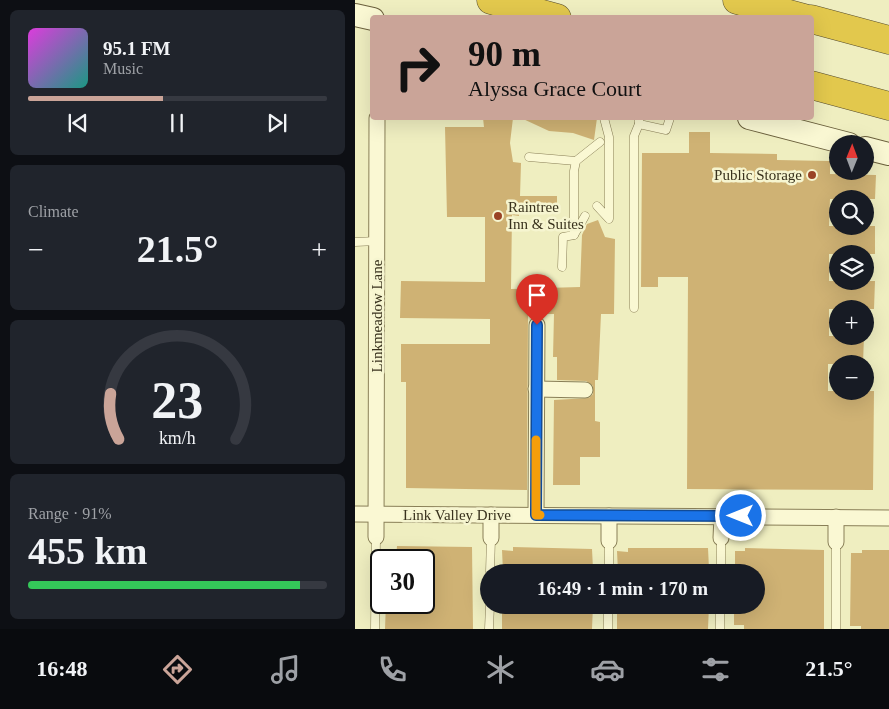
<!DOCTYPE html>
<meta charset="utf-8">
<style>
body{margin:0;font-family:"Times New Roman",serif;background:#20242c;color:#f1f3f6;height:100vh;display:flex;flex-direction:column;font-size:19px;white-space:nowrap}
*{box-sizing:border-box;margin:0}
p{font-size:16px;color:#9ea1a6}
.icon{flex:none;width:28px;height:28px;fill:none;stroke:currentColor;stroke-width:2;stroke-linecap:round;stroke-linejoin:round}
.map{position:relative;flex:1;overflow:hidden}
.details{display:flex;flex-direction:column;gap:10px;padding:10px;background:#0d0f14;width:355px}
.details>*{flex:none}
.banner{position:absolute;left:15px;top:15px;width:444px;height:105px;border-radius:5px;box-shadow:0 5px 20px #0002;background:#caa498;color:#111;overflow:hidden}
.needle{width:32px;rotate:1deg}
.fabs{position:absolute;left:474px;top:135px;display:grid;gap:10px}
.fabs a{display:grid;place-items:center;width:45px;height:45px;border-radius:50%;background:#171b24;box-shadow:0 5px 20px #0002;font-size:25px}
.speed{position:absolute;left:15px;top:549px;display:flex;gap:10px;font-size:25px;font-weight:700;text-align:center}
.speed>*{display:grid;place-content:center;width:65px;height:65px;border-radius:50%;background:#171b24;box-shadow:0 5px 20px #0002;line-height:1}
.speed .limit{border:2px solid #111;border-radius:8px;background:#fff;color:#111}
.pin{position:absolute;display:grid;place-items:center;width:42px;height:42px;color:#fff;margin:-51px -21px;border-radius:50% 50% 50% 0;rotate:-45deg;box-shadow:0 0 5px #0007}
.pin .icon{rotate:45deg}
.me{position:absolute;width:55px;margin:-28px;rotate:270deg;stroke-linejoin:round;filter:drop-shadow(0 0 4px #0008)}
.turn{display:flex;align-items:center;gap:18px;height:105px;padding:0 15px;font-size:22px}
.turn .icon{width:65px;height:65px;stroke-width:2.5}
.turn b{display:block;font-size:35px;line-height:42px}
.big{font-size:38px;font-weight:700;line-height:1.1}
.details .card{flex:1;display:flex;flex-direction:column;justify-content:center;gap:8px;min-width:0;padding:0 18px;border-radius:8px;background:#20242c}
.details .dial{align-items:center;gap:0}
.dial svg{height:130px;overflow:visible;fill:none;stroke:#363941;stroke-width:7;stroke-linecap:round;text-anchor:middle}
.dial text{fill:#f1f3f6;stroke:none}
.song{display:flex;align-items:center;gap:15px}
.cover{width:60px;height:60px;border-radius:8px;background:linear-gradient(135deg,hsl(300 70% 55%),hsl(170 70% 35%))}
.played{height:5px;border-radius:2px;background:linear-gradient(90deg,#caa498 45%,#363941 45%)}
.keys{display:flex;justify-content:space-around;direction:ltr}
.heat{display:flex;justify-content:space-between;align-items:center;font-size:28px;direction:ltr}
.charge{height:8px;border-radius:4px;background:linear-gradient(90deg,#34c759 91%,#363941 0)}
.trip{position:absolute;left:125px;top:564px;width:285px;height:50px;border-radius:25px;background:#171b24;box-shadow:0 5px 20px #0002;font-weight:700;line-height:50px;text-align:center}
.tabs{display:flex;height:80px;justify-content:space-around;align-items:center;background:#090b0e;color:#9ea1a6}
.tabs .icon{width:35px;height:35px}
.tabs .current{color:#caa498}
.tabs b{font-size:22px;color:#f1f3f6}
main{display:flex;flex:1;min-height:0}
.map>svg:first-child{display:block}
.building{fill:#cfb274}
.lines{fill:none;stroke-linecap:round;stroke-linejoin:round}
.service-casing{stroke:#897f57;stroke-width:9}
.minor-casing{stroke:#897f57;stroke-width:17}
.secondary-casing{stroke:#6a5f3b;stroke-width:24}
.motorway-casing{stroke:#564b2c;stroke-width:29}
.service{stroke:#faf8d3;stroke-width:8}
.minor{stroke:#faf8d3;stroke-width:15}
.secondary{stroke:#faf8d3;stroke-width:22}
.motorway{stroke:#e2c84d;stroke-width:28}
.route-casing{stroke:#114b97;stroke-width:12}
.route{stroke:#1a73e8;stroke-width:9}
.slow{stroke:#f59e0b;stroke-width:9}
.poi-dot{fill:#9a4325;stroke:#f6f5d0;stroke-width:2}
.labels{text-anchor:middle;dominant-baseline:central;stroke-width:5;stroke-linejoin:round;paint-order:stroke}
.poi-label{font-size:15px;fill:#38311c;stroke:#f6f5d0;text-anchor:end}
.street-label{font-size:15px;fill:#38311c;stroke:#f6f5d0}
</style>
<main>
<section class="details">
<div class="card">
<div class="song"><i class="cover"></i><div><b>95.1 FM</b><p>Music</p></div></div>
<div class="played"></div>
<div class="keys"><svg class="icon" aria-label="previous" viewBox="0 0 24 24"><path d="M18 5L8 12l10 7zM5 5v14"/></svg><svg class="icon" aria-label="pause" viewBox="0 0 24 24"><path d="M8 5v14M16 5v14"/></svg><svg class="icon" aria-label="next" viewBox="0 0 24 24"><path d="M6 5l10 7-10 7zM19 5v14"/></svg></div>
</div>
<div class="card"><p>Climate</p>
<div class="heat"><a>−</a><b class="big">21.5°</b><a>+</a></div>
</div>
<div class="card dial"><svg viewBox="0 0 100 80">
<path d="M14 69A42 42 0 1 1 86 69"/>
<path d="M14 69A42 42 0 0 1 9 41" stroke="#caa498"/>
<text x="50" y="56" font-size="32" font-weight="700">23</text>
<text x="50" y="72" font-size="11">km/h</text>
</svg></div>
<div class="card"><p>Range · 91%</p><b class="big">455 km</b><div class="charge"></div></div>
</section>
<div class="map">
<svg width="534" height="629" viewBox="0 0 534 629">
<rect width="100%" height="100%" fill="#efeec0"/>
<!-- building -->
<g class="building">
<path d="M128,118H158L155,143L158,162L166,163L165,196H202V210H164V216L157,215L156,289L225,287L227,235L232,224L243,220L250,237L260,239L259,314H246L243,380H240V421L245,422V457H225V485H198L199,400L234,398L238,394V386L231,381L202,380V357H198L199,314H173L172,490L51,488V382H46V344H135V319L45,318L46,281L130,282V217H92L90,127H129Z"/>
<path d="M166,118H242L239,140L218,133L194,131Z"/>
<path d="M334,132H355V153L422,154V160L475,161V174L521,175L520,199H475L474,226H520V254H474V281H520L519,309H474V336H509L508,364H473V391H519L518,490L332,489L333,277H303V287H286L287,153H334Z"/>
<path d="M42,546L117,547L118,629H30L31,602H69V560H41Z"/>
<path d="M158,547L237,549L238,569L236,572H148L147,550L158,551Z"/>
<path d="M273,548H353L354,569H353L352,572H263L262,551L273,552Z"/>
<path d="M390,548L469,550V629H389V625H379V605H401V572H380V551H390Z"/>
<path d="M507,550H534V629H506V626H495L496,553H507Z"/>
<path d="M157,605H238L237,629H147V608H157Z"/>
<path d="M262,605H354L353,629H262Z"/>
</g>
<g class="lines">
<defs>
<g id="service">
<path d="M284,118V124L311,130L315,118"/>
<path d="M174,157L221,161"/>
<path d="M242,206L254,219V137L249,118"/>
<path d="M219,235L230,216"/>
<path d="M0,242L22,241"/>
<path d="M207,267L208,237L219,235V171L221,161L245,142"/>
<path d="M279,308V136L284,124"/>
<path d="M135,572L136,538"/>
<path d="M254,572V541"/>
<path d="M366,572V538"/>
<path d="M20,629L21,537"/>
<path d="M134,629L135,605"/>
<path d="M253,629V605"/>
<path d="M365,629V605"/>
<path d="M481,629V542"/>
</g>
<g id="minor">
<path d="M181,389L230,390"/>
<path d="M0,514L534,518"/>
<path d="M181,515L182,325"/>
<path d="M21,537L22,118"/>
<path d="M136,538V515"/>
<path d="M366,538L367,517"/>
<path d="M254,541V516"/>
<path d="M481,542V517"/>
</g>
<g id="secondary">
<path d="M0,15L18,19"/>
<path d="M394,118L494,144"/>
<path d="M510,148L534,154"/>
</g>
<g id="motorway">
<path d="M136,0L202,18"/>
<path d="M382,0L449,18"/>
<path d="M456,19L534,40"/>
<path d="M456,85L534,106"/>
</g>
</defs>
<!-- service casing -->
<use href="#service" class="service-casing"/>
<!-- minor casing -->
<use href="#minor" class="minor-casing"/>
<!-- secondary casing -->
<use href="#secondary" class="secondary-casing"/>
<!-- motorway casing -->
<use href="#motorway" class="motorway-casing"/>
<!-- service -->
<use href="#service" class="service"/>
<!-- minor -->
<use href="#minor" class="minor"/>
<!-- secondary -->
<use href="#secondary" class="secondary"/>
<!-- motorway -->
<use href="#motorway" class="motorway"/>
</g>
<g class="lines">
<defs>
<path id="route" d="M182,325L181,515L386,516"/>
</defs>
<!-- route casing -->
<use href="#route" class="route-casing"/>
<!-- route -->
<use href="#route" class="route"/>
<!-- slow -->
<path class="slow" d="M181,440V515H185"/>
</g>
<!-- markers -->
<g class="poi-dot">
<circle cx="457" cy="175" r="5"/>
<circle cx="143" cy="216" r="5"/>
</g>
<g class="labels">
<!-- poi labels -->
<g class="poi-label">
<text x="447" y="175">Public Storage</text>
<text x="153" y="207" text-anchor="start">Raintree<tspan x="153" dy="17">Inn &amp; Suites</tspan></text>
</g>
<!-- street labels -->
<g class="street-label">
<text transform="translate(22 316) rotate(-90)">Linkmeadow Lane</text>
<text x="102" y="515">Link Valley Drive</text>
</g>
</g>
</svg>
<div class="fabs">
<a><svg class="needle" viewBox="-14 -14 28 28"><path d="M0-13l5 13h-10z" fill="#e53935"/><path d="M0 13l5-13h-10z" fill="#9ea1a6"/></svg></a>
<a><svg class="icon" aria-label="search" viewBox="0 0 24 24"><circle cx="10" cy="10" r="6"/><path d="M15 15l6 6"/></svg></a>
<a><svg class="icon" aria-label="layers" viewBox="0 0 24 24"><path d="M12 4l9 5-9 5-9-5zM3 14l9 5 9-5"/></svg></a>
<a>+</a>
<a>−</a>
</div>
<div class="speed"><div class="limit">30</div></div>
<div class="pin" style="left:182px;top:325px;background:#d93025"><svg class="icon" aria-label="arrive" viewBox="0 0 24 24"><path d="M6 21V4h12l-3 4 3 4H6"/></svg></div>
<svg class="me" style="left:386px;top:516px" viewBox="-20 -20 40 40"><circle r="17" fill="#1a73e8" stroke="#fff" stroke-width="3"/><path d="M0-11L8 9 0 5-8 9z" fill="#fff"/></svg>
<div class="trip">16:49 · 1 min · 170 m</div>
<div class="banner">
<div class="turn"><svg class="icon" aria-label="right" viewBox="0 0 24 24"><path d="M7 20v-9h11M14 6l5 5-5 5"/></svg><div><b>90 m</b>Alyssa Grace Court</div></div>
</div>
</div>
</main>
<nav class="tabs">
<b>16:48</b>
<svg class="icon current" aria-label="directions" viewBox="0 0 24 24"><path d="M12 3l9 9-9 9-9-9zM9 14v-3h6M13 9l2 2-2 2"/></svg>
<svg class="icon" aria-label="music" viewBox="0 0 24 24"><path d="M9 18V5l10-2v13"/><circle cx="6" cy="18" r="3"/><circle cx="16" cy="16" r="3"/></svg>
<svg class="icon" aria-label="phone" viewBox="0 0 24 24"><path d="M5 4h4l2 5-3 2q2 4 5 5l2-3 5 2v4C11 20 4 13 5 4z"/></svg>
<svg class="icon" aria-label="climate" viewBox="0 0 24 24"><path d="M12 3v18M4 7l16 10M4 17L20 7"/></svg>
<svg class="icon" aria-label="car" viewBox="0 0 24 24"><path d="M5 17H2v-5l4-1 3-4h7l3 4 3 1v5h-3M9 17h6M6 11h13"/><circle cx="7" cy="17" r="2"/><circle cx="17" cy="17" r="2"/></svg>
<svg class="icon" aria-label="filters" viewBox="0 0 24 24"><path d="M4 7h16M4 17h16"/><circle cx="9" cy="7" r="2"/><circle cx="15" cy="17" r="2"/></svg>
<b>21.5°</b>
</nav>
